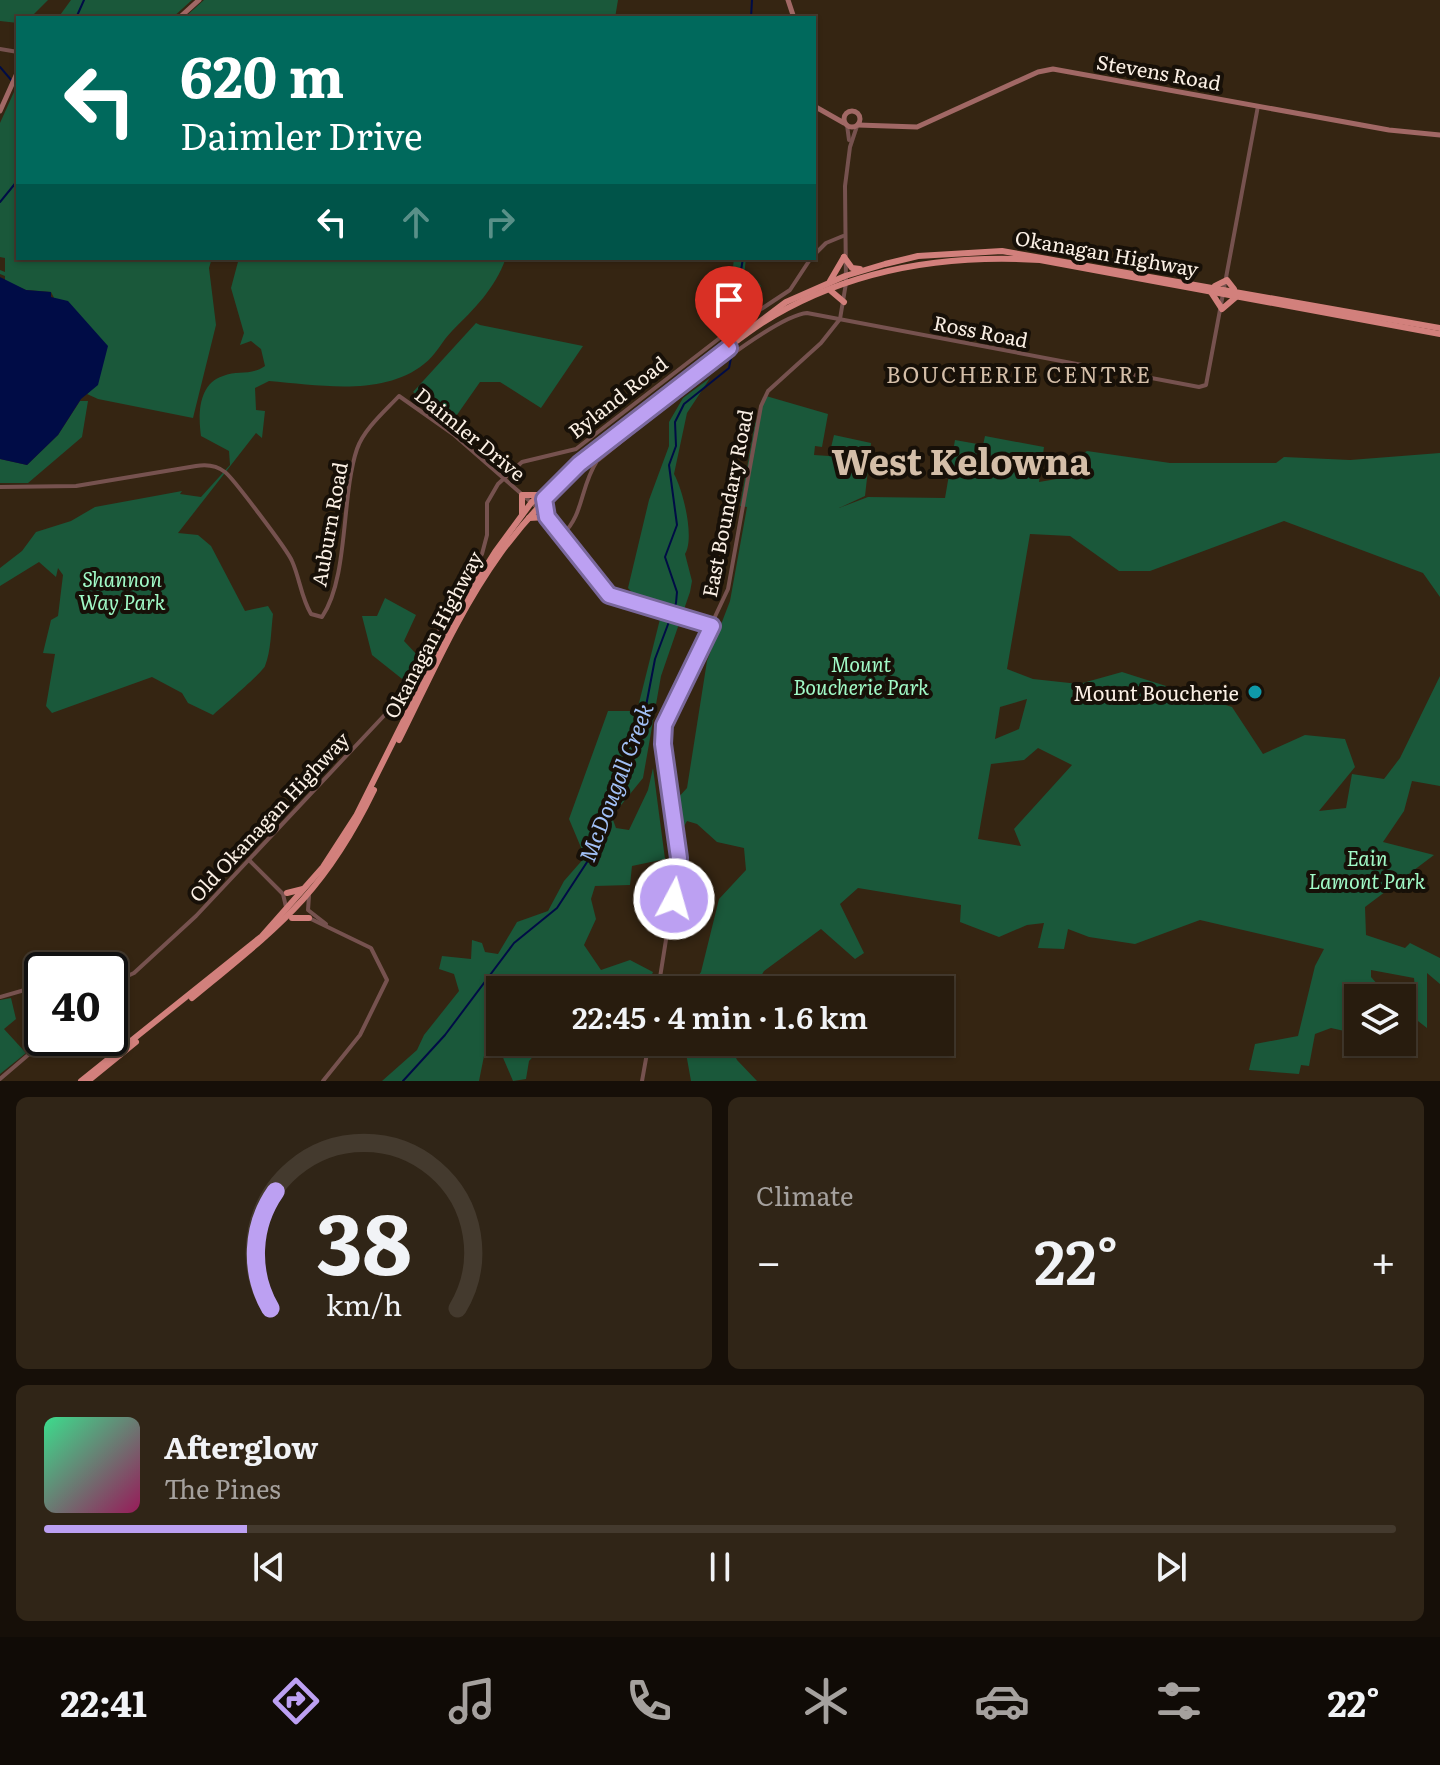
<!DOCTYPE html>
<meta charset="utf-8">
<style>
body{margin:0;font-family:Literata,serif;background:#302517;color:#f1f3f6;height:100vh;display:flex;flex-direction:column;font-size:30px;white-space:nowrap}
*{box-sizing:border-box;margin:0}
p{font-size:26px;color:#a5a19e}
.icon{flex:none;width:44px;height:44px;fill:none;stroke:currentColor;stroke-width:2;stroke-linecap:round;stroke-linejoin:round}
.map{position:relative;height:1081px;overflow:hidden}
.sheet{display:flex;flex-direction:column;gap:16px;padding:16px;background:#160f08;flex:1}
.sheet>*{flex:none}
.guide{position:absolute;left:16px;top:16px;width:800px;height:244px;border-radius:0px;box-shadow:0 2px 6px #0004,0 0 0 2px #443a2e;background:#00695c;color:#fff;overflow:hidden}
.tools{position:absolute;left:1344px;top:984px;display:grid;gap:16px}
.tools a{display:grid;place-items:center;width:72px;height:72px;border-radius:0px;background:#281c0e;box-shadow:0 2px 6px #0004,0 0 0 2px #443a2e;font-size:40px}
.speed{position:absolute;left:24px;top:952px;display:flex;gap:16px;font-size:40px;font-weight:700;text-align:center}
.speed>*{display:grid;place-content:center;width:104px;height:104px;border-radius:50%;background:#281c0e;box-shadow:0 2px 6px #0004,0 0 0 2px #443a2e;line-height:1}
.speed .limit{border:4px solid #111;border-radius:12px;background:#fff;color:#111}
.pin{position:absolute;display:grid;place-items:center;width:68px;height:68px;color:#fff;margin:-82px -34px;border-radius:50% 50% 50% 0;rotate:-45deg;box-shadow:0 0 8px #0007}
.pin .icon{rotate:45deg}
.me{position:absolute;width:88px;margin:-44px;rotate:6deg;stroke-linejoin:round;filter:drop-shadow(0 0 6px #0008)}
.turn{display:flex;align-items:center;gap:28px;height:168px;padding:0 32px;font-size:36px}
.turn .icon{width:104px;height:104px;stroke-width:2.5}
.turn b{display:block;font-size:56px;line-height:68px}
.lanes{display:flex;align-items:center;height:76px;padding:0 32px;background:#0003;justify-content:center;gap:40px;direction:ltr}
.lanes .off{opacity:.35}
.big{font-size:60px;font-weight:600;line-height:1.1}
.sheet .card{flex:1;display:flex;flex-direction:column;justify-content:center;gap:12px;min-width:0;padding:0 28px;border-radius:12px;background:#302517}
.sheet .dial{align-items:center;gap:0}
.dial svg{height:208px;overflow:visible;fill:none;stroke:#443a2e;stroke-width:7;stroke-linecap:round;text-anchor:middle}
.dial text{fill:#f1f3f6;stroke:none}
.song{display:flex;align-items:center;gap:24px}
.cover{width:96px;height:96px;border-radius:12px;background:linear-gradient(135deg,hsl(150 70% 55%),hsl(330 70% 35%))}
.played{height:8px;border-radius:4px;background:linear-gradient(90deg,#bca0f2 15%,#443a2e 15%)}
.keys{display:flex;justify-content:space-around;direction:ltr}
.heat{display:flex;justify-content:space-between;align-items:center;font-size:44px;direction:ltr}
.sheet .tiles{flex:1;display:grid;gap:16px;grid-template-columns:1fr 1fr}
.card:last-child{grid-column:span 2}
.trip{position:absolute;left:486px;top:976px;width:468px;height:80px;border-radius:0px;background:#281c0e;box-shadow:0 2px 6px #0004,0 0 0 2px #443a2e;font-weight:600;line-height:80px;text-align:center}
.tabs{display:flex;height:128px;justify-content:space-around;align-items:center;background:#100b06;color:#a5a19e}
.tabs .icon{width:56px;height:56px}
.tabs .selected{color:#bca0f2}
.tabs b{font-size:36px;color:#f1f3f6}
.map>svg:first-child{display:block}
.green{fill:#1a583a;fill-rule:evenodd}
.water{fill:#000c46}
.lines{fill:none;stroke-linecap:round;stroke-linejoin:round}
.stream{stroke:#000c46;stroke-width:2}
.tertiary{stroke:#76524f;stroke-width:4}
.secondary{stroke:#a16865;stroke-width:5}
.trunk{stroke:#d2807c;stroke-width:6}
.route-casing{stroke:#7a689d;stroke-width:20}
.route{stroke:#bca0f2;stroke-width:14}
.culture-dot{fill:#0f9aa8;stroke:#171008;stroke-width:3}
.labels{text-anchor:middle;dominant-baseline:central;stroke-width:8;stroke-linejoin:round;paint-order:stroke}
.street-label{font-size:20px;fill:#fbf0e5;stroke:#171008}
.park-label{font-size:20px;font-style:italic;fill:#a1fac7;stroke:#171008}
.poi-label{font-size:20px;fill:#fbf0e5;stroke:#171008;text-anchor:end}
.neighbourhood-label{font-size:22px;letter-spacing:2px;fill:#d4bea8;stroke:#171008}
.water-label{font-size:22px;font-style:italic;fill:#a2c0f7;stroke:#171008}
.town-label{font-size:36px;font-weight:bold;fill:#d4bea8;stroke:#171008}
</style>
<div class="map">
<svg width="1440" height="1081" viewBox="0 0 1440 1081">
<rect width="100%" height="100%" fill="#352512"/>
<!-- green -->
<g class="green">
<path d="M0,0H48L30,18H18V23L0,21Z"/>
<path d="M71,0H192L172,18H58Z"/>
<path d="M204,0H618L615,18H184Z"/>
<path d="M18,83V258H212L209,268L216,325L193,418L98,399L87,394L98,384L51,292L26,290L5,281V276L0,274V270L5,272V258L0,257V123Z"/>
<path d="M239,258H506C494,290 475,308 452,331C442,341 436,355 424,364C383,397 319,385 269,381L255,388L256,410L265,411L262,438L256,433L178,533L198,535L211,546L245,611L268,606L273,614C271,630 271,651 265,666C262,673 222,707 213,715L188,703L182,693L152,677L52,713L46,706L55,654L43,653L51,620L58,616L63,575L58,568L56,577L39,562L0,586V568L22,551L36,532L71,521L95,507L182,491L180,494L201,497L230,465L229,451L201,436C198,415 198,384 223,376C238,370 251,376 265,366L261,349L251,341L240,345L244,333L231,288Z"/>
<path d="M734,258H746L744,276L754,277L762,287L752,280L743,279L738,319L717,334L729,304Z"/>
<path d="M476,323L480,325L583,346L541,408L500,382H480L452,422L413,392Z"/>
<path d="M710,378L687,413L674,474C683,490 695,538 685,554L692,581L690,592L661,676L643,778L617,810L613,820L616,828L629,830L648,790L653,768L665,859L632,866L630,885L595,886L591,899L596,919L584,945L601,970L630,960L653,972L646,990H500V1042H547L529,1061L526,1079L513,1081L501,1053L484,1056L479,1081H382L417,1050L424,1035L459,991L454,974L439,969L442,956L471,959L472,940L482,943L485,952L498,954L517,922L548,911L564,881L585,857L569,819L608,711H637L663,607L638,599L628,588L649,500L669,446V422L683,398Z"/>
<path d="M766,396L828,414L822,447L815,446L814,455L829,456L834,435L871,443L865,496L839,508L868,497L945,498L955,440L983,445L985,436L1044,447L1039,482L1074,476L1076,458L1087,451L1170,463H1276L1284,457L1350,460L1440,453V597L1423,573L1284,521L1150,571H1119L1070,536L1030,534L1007,669L1033,679L1079,684L1122,672L1232,707L1263,754L1305,735L1345,739L1355,767L1319,811L1346,808L1352,774L1384,779L1400,758L1440,676V786L1412,781L1404,811L1383,842L1434,855L1365,907L1366,935L1405,948L1410,943L1440,958V984L1427,973V1028L1418,1021L1414,978L1371,970V977L1388,996L1358,998V1034L1331,1028L1315,1034L1309,1066L1301,1065L1299,1074L1249,1070L1255,1044L1298,1036L1315,966L1324,949L1200,920L1135,944L1089,937L1068,929L1064,949L1038,948L1044,923L1027,925L999,937L960,922L961,905L858,888L840,904L864,953L855,959L821,929L764,971L753,990H688L701,972L719,899L746,870L744,848L717,842L697,824L687,821L683,828L676,800L687,788L707,661L730,601L747,507L740,506L755,424ZM1027,699L1019,729L995,739L1000,707ZM1038,748L1072,765L1014,829L1021,846L978,839L991,764L1024,760Z"/>
<path d="M80,401H88L82,437L28,483H0V459L27,465L58,435Z"/>
<path d="M385,598L416,615L404,641L419,657L406,682L372,655L362,616H377Z"/>
<path d="M11,998L16,1019L4,1029L26,1053L0,1074V1000Z"/>
<path d="M684,1042H729L737,1060L757,1081H691Z"/>
</g>
<!-- water -->
<path class="water" d="M0,277L26,290L51,292V297L68,301L108,346L98,385L81,399L58,435L27,465L0,459Z"/>
<g class="lines">
<!-- stream -->
<g class="stream">
<path d="M76,18L84,0"/>
<path d="M751,18L752,0"/>
<path d="M0,67L18,88"/>
<path d="M0,202L18,180"/>
<path d="M730,340L743,258"/>
<path d="M403,1081L445,1035L514,943L557,908L591,856L599,816L646,706L655,659L676,603L677,592L665,557L677,525L669,465L676,446L675,422L684,404L729,368L731,358"/>
</g>
<!-- tertiary -->
<g class="tertiary">
<path d="M0,49L18,52"/>
<path d="M847,125L849,140"/>
<path d="M814,255L826,243L843,236"/>
<path d="M0,487L76,486L196,466C207,464 216,465 225,472C233,478 288,551 292,561C300,579 301,597 311,614L322,617C349,577 341,496 357,449C364,429 385,411 399,396L453,434L557,525L609,595L712,626"/>
<path d="M563,534C584,514 580,487 597,461C635,431 768,316 807,313L1199,387L1206,385L1258,106"/>
<path d="M249,860L283,894L286,907"/>
<path d="M309,896L308,910L326,924"/>
<path d="M309,918L371,948L387,980L360,1035L323,1081"/>
<path d="M110,984L134,973L196,916L410,688L461,586L482,554L487,535V503L498,484L522,462L576,449L734,327L790,290L811,258"/>
<path d="M658,990L679,858L663,744L664,725L728,589L761,406L768,391L821,343L840,319L846,283L845,186L850,147L857,126"/>
<path d="M0,997L42,985"/>
<path d="M0,1079L48,1038"/>
<path d="M642,1081L649,1042"/>
</g>
<!-- secondary -->
<g class="secondary">
<path d="M788,0L794,18"/>
<path d="M179,18L199,0"/>
<path d="M814,106L844,123"/>
<path d="M0,111L18,71"/>
<circle cx="852" cy="119" r="8"/>
<path d="M858,125L917,127L1038,72L1053,69L1389,130L1440,135"/>
</g>
<!-- trunk -->
<g class="trunk">
<path d="M844,257L852,268L860,269"/>
<path d="M830,281L844,257"/>
<path d="M1215,286L1227,280L1234,289"/>
<path d="M831,291L844,302"/>
<path d="M1211,292L1222,309L1236,297"/>
<path d="M522,514V495H539"/>
<path d="M529,518L547,517L544,499"/>
<path d="M399,740C430,678 459,611 500,554C545,492 600,447 661,401C694,375 727,346 762,323C846,270 942,254 1040,260L1440,334"/>
<path d="M287,893L303,889"/>
<path d="M292,918H309"/>
<path d="M192,998C279,926 323,895 374,790"/>
<path d="M81,1081L262,936L323,867L356,816L460,608L495,552L531,503L578,458L786,302L845,276L885,264L918,256L1002,251L1440,328"/>
<path d="M88,1081L136,1042"/>
</g>
</g>
<g class="lines">
<defs>
<path id="route" d="M674,899L679,858L663,744L664,725L712,626L609,595L547,517L544,499L579,464L729,348"/>
</defs>
<!-- route casing -->
<use href="#route" class="route-casing"/>
<!-- route -->
<use href="#route" class="route"/>
</g>
<!-- markers -->
<circle class="culture-dot" cx="1255" cy="692" r="8"/>
<g class="labels">
<!-- street labels -->
<g class="street-label">
<text transform="translate(1159 71) rotate(10)">Stevens Road</text>
<text transform="translate(1107 252) rotate(10)">Okanagan Highway</text>
<text transform="translate(981 330) rotate(11)">Ross Road</text>
<text transform="translate(617 396) rotate(-38)">Byland Road</text>
<text transform="translate(471 433) rotate(39)">Daimler Drive</text>
<text transform="translate(726 503) rotate(-79)">East Boundary Road</text>
<text transform="translate(328 524) rotate(-80)">Auburn Road</text>
<text transform="translate(432 634) rotate(-62)">Okanagan Highway</text>
<text transform="translate(268 816) rotate(-47)">Old Okanagan Highway</text>
</g>
<!-- park labels -->
<g class="park-label">
<text x="122" y="578">Shannon<tspan x="122" dy="23">Way Park</tspan></text>
<text x="861" y="663">Mount<tspan x="861" dy="23">Boucherie Park</tspan></text>
<text x="1367" y="857">Eain<tspan x="1367" dy="23">Lamont Park</tspan></text>
</g>
<!-- poi labels -->
<g class="poi-label">
<text x="1239" y="692">Mount Boucherie</text>
</g>
<!-- neighbourhood labels -->
<g class="neighbourhood-label">
<text x="1019" y="373">BOUCHERIE CENTRE</text>
</g>
<!-- water labels -->
<g class="water-label">
<text transform="translate(615 782) rotate(-69)">McDougall Creek</text>
</g>
<!-- town labels -->
<g class="town-label">
<text x="961" y="459">West Kelowna</text>
</g>
</g>
</svg>
<div class="tools">
<a><svg class="icon" aria-label="layers" viewBox="0 0 24 24"><path d="M12 4l9 5-9 5-9-5zM3 14l9 5 9-5"/></svg></a>
</div>
<div class="speed"><div class="limit">40</div></div>
<div class="pin" style="left:729px;top:348px;background:#d93025"><svg class="icon" aria-label="arrive" viewBox="0 0 24 24"><path d="M6 21V4h12l-3 4 3 4H6"/></svg></div>
<svg class="me" style="left:674px;top:899px" viewBox="-20 -20 40 40"><circle r="17" fill="#bca0f2" stroke="#fff" stroke-width="3"/><path d="M0-11L8 9 0 5-8 9z" fill="#fff"/></svg>
<div class="trip">22:45 · 4 min · 1.6 km</div>
<div class="guide">
<div class="turn"><svg class="icon" aria-label="left" viewBox="0 0 24 24"><path d="M17 20v-9H6M10 6l-5 5 5 5"/></svg><div><b>620 m</b>Daimler Drive</div></div>
<div class="lanes"><svg class="icon" aria-label="left" viewBox="0 0 24 24"><path d="M17 20v-9H6M10 6l-5 5 5 5"/></svg><svg class="icon off" aria-label="ahead" viewBox="0 0 24 24"><path d="M12 20V5M6 11l6-6 6 6"/></svg><svg class="icon off" aria-label="right" viewBox="0 0 24 24"><path d="M7 20v-9h11M14 6l5 5-5 5"/></svg></div>
</div>
</div>
<section class="sheet">
<div class="tiles">
<div class="card dial"><svg viewBox="0 0 100 80">
<path d="M14 69A42 42 0 1 1 86 69"/>
<path d="M14 69A42 42 0 0 1 16 24" stroke="#bca0f2"/>
<text x="50" y="56" font-size="32" font-weight="700">38</text>
<text x="50" y="72" font-size="11">km/h</text>
</svg></div>
<div class="card"><p>Climate</p>
<div class="heat"><a>−</a><b class="big">22°</b><a>+</a></div>
</div>
<div class="card">
<div class="song"><i class="cover"></i><div><b>Afterglow</b><p>The Pines</p></div></div>
<div class="played"></div>
<div class="keys"><svg class="icon" aria-label="previous" viewBox="0 0 24 24"><path d="M18 5L8 12l10 7zM5 5v14"/></svg><svg class="icon" aria-label="pause" viewBox="0 0 24 24"><path d="M8 5v14M16 5v14"/></svg><svg class="icon" aria-label="next" viewBox="0 0 24 24"><path d="M6 5l10 7-10 7zM19 5v14"/></svg></div>
</div>
</div>
</section>
<nav class="tabs">
<b>22:41</b>
<svg class="icon selected" aria-label="directions" viewBox="0 0 24 24"><path d="M12 3l9 9-9 9-9-9zM9 14v-3h6M13 9l2 2-2 2"/></svg>
<svg class="icon" aria-label="music" viewBox="0 0 24 24"><path d="M9 18V5l10-2v13"/><circle cx="6" cy="18" r="3"/><circle cx="16" cy="16" r="3"/></svg>
<svg class="icon" aria-label="phone" viewBox="0 0 24 24"><path d="M5 4h4l2 5-3 2q2 4 5 5l2-3 5 2v4C11 20 4 13 5 4z"/></svg>
<svg class="icon" aria-label="climate" viewBox="0 0 24 24"><path d="M12 3v18M4 7l16 10M4 17L20 7"/></svg>
<svg class="icon" aria-label="car" viewBox="0 0 24 24"><path d="M5 17H2v-5l4-1 3-4h7l3 4 3 1v5h-3M9 17h6M6 11h13"/><circle cx="7" cy="17" r="2"/><circle cx="17" cy="17" r="2"/></svg>
<svg class="icon" aria-label="filters" viewBox="0 0 24 24"><path d="M4 7h16M4 17h16"/><circle cx="9" cy="7" r="2"/><circle cx="15" cy="17" r="2"/></svg>
<b>22°</b>
</nav>
